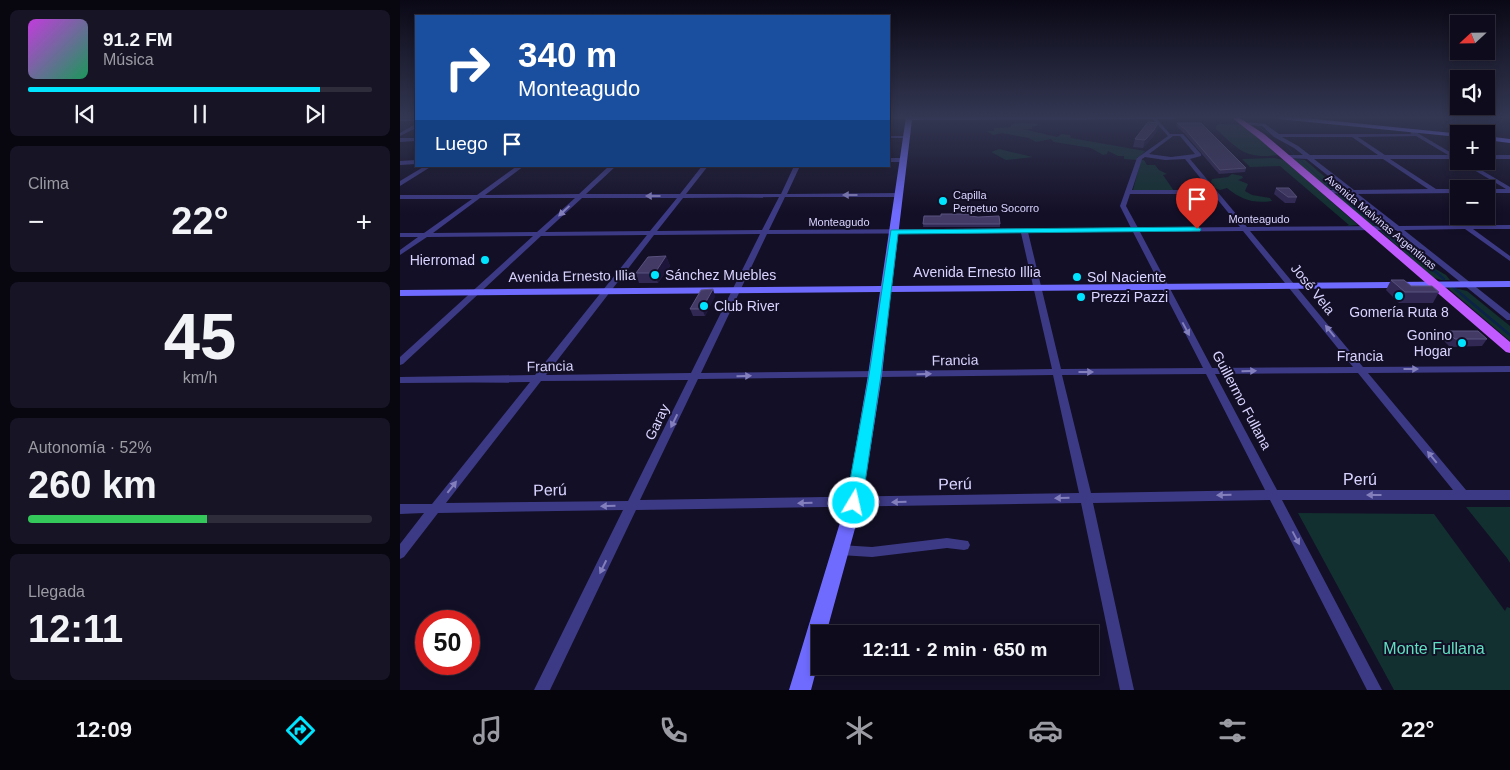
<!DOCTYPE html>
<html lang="es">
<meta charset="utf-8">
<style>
body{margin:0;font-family:Arial,sans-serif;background:#171425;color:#f1f3f6;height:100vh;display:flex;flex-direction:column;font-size:19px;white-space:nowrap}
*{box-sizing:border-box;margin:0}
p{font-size:16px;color:#9b9ba3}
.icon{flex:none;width:28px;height:28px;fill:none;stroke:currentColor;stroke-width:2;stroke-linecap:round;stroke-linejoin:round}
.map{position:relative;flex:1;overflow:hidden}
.drawer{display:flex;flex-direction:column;gap:10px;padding:10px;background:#08060f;width:400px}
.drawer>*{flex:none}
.hud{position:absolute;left:15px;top:15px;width:475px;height:152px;border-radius:0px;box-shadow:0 2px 8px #0003,0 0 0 1px #2e2b3b;background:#1a4fa0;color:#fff;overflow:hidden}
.needle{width:32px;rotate:248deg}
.controls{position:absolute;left:1050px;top:15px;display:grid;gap:10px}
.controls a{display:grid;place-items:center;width:45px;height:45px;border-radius:0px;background:#0e0b1c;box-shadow:0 2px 8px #0003,0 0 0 1px #2e2b3b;font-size:25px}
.speed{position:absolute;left:15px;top:610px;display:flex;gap:10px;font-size:25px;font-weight:700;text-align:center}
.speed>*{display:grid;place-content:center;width:65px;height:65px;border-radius:50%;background:#0e0b1c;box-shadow:0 2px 8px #0003,0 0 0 1px #2e2b3b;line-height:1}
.speed .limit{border:8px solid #d22;background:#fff;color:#111}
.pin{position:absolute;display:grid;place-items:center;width:42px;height:42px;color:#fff;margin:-51px -21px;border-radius:50% 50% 50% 0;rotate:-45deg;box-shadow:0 0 5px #0007}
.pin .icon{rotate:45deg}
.me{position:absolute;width:55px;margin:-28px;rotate:9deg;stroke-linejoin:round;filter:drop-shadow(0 0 4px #0008)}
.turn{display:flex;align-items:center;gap:18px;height:105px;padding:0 20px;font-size:22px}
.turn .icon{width:65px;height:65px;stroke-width:2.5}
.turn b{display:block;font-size:35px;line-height:42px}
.then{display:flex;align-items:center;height:48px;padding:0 20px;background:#0003;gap:10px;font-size:19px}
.big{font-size:38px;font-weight:600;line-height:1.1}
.drawer .card{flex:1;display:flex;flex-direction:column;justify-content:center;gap:8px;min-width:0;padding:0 18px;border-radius:8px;background:#171425}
.drawer .dial{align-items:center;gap:0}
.dial b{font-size:65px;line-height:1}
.song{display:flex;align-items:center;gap:15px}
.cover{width:60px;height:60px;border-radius:8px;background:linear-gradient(135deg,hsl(290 70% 55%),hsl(150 70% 35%))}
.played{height:5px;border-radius:2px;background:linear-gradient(90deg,#00e5ff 85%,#2e2b3b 85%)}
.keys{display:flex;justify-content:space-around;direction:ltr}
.heat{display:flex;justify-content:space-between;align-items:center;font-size:28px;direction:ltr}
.charge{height:8px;border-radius:4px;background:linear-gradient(90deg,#34c759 52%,#2e2b3b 0)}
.trip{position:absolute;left:411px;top:625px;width:288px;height:50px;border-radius:0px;background:#0e0b1c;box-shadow:0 2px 8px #0003,0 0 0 1px #2e2b3b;font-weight:600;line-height:50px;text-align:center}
.menu{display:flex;height:80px;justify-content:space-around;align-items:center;background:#06040b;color:#9b9ba3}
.menu .icon{width:35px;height:35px}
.menu .active{color:#00e5ff}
.menu b{font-size:22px;color:#f1f3f6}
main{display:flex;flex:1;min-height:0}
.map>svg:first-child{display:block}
.green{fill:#12302f}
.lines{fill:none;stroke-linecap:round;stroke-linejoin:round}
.stream-far2{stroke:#0c2248;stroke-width:1}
.stream-far1{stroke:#0c2248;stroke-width:2}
.stream{stroke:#0c2248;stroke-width:2.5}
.street{fill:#3d3a85;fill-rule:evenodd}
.secondary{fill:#6f6bff;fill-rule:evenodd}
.primary{fill:#c25bff;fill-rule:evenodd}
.wall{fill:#312854}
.shaded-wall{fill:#1d163a}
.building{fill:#433a66;stroke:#5a527e}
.oneway{fill:#837fbc}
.route{fill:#00e5ff;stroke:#0095a6}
.poi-dot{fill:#00e5ff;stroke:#130f26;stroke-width:2}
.labels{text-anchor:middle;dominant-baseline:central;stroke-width:4;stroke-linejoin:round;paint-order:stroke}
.far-poi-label{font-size:11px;fill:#d9d4ff;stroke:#130f26;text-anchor:start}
.far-street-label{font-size:11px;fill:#d9d4ff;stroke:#130f26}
.poi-label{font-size:14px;fill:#d9d4ff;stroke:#130f26;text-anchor:start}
.street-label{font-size:14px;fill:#d9d4ff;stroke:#130f26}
.near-street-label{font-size:16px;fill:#d9d4ff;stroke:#130f26}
.near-park-label{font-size:16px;fill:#5fe0c0;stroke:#130f26}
</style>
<main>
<section class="drawer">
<div class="card">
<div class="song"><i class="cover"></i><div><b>91.2 FM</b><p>Música</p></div></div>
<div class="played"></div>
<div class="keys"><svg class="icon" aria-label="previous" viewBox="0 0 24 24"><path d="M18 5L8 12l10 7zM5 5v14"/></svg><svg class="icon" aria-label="pause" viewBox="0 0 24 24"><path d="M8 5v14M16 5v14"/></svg><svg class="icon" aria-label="next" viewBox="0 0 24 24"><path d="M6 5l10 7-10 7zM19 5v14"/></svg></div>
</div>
<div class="card"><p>Clima</p>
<div class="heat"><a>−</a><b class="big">22°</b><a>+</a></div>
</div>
<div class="card dial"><b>45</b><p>km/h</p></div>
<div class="card"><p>Autonomía · 52%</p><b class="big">260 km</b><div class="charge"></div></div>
<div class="card"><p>Llegada</p><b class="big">12:11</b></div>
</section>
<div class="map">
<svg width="1110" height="690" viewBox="0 0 1110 690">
<rect width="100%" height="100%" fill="#130f26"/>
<!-- green -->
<g class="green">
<path d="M616,123L638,124L636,126H632V129H623L657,137L662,134L670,135L671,138L745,151L739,157H737V160L724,159V156H718L708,151L707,154L703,155L691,148L654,142L651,139L636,142L629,138L602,133L593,135L587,131H594V128H596L611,127V125Z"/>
<path d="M820,124L844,125L879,155C845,159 840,151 816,129V126Z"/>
<path d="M599,149L633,157L606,160L591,152Z"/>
<path d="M874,158L884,160L958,225L946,226L949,225L880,166L850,167L842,159Z"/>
<path d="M893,159L905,160L939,189H928Z"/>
<path d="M741,160H744L747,165H755L759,170L767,174L763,175L774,191L733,190Z"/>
<path d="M832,174L842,176L843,178L838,180L848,184L845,191L852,195L870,198L872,201C852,204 841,199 827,188L820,190L814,188V185L811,182L812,179L828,177Z"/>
<path d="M937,193L947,195L969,216L990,226H972L936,196Z"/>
<path d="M979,230H989L994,232L996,237L1032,267L1046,275L1050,280H1041L1032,277Z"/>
<path d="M1050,287L1067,291L1110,326V341L1049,289Z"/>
<path d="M1066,507H1110V563L1107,558Z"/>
<path d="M898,513L1034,514L1105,611L1107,607L1110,608V690H994Z"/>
</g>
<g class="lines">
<!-- stream-far2 -->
<g class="stream-far2">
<path d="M843,117L849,122"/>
<path d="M856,125L869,134"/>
<path d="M886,145L895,156"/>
<path d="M899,159L928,185"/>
</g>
<!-- stream-far1 -->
<g class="stream-far1">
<path d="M927,184L934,190"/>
<path d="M939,194L977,226"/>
<path d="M983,231L1033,271"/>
</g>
<!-- stream -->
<g class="stream">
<path d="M1032,269L1044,279"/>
<path d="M1054,288L1110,335"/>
</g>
<!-- street -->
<g class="street">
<path d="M489,117H509L511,118L509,119H489Z"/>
<path d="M751,117H755L770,134H783L801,154V156L790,159L847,227L991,226L951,194L924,193V191L926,190H946L907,159L884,158V156L886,155H903L894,148L874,137L862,126L842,124V123L844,122L865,124L879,134H1011L1010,131H1014L1055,155H1059V159H990L1036,189H1059V193L958,194L999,226L1110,225V229H1073L1110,256V261L1065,229L1004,230L1110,314V320H1107L996,230L850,231L963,367L1110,366V372L968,373L1066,490H1110V500H882L982,690H967L870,500L693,503L734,690H720L681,503L236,510L150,690H134L223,510L38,513L4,557L0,559V544L24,513L0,514V504H32L130,382L0,383V377L135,375L247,235L141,236L3,364L0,365V357L133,236L27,237L0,255V250L18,237H0V233H24L72,199H0V195H77L117,166H124L85,195L179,194L209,166H216L186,194H280L302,166H308L286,194H381L394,166H400L387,194L499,193L502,195L499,197H385L369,230L731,228L720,206L737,158L768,136ZM773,136H780L795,154L771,157L749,154ZM1016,136L1048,155H985L958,137ZM882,137H952L978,155H910L898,146ZM745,157L765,160L785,159L810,190H732L742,159ZM914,159H983L1028,189L954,190ZM730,194H813L840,227L738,228L726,206ZM379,197L362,230L257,231L283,198ZM80,198H175L137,232L33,233ZM182,198H277L250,231L145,232ZM843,231L953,367L812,368L740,232ZM628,232H733L803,368L661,369ZM621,233L652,369L301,373L367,234ZM360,234L291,373L146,375L254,235ZM958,373L1053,490H877L815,374ZM806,374L865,490L691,493L662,375ZM653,375L679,493L240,500L298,379ZM288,380L228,501L46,503L141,381Z"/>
<rect x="0" y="119" width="16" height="2"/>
<path d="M14,125H16V128L0,136V133Z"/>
<path d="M489,136H506L508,137L506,138H489Z"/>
<path d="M0,138H16V141L0,142Z"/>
<rect x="1086" y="155" width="24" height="4"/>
<path d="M489,158H503L506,160L503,162H489Z"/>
<path d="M16,160V164L0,165V161Z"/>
<path d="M1059,161H1066L1110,187V193H1086V189H1106Z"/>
<path d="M25,166H32L0,186V181Z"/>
<path d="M547,538L568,541L570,545L568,549L564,550L547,548L472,557L440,555L436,554L434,550L436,546L440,545L472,547Z"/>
</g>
<!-- secondary -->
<g class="secondary">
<path d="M506,117H778L775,119L512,120L492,286L1110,281V287L491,292L482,375L462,503L426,634H420V656L411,690H389L446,503L468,375L480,292L0,296V290L481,286Z"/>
<path d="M876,117H895L1062,134H1059V137L879,119Z"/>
<path d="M1086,136L1110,139V143L1086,140Z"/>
</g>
<!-- primary -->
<path class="primary" d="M831,117H838L864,134L1110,342V353L1106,352L858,138Z"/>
</g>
<!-- wall -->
<g class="wall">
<path d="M758,123L757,131L752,138L743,148L733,147L735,139Z"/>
<path d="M777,123L846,168L845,172L819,174L784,133L776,126Z"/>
<path d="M876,188L897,197L895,203H885L874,194Z"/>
<path d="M524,216H570L600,224V227H523Z"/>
<path d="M266,256L270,266L258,283H239L236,273Z"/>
<path d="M991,280L1011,286L1039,292L1033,303H999L986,290Z"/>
<path d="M315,296L305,316H293L290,309Z"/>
<path d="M1047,331L1087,339L1082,346L1050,347L1042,339Z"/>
</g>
<!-- shaded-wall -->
<g class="shaded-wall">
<path d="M758,123L757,131L752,138L743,148L745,140Z"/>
<path d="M266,256L270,266L258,283L255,273Z"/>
<path d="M313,289L315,296L305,316L302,309Z"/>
</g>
<!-- building -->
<g class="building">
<path d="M748,122L758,123L754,130L745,140L735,139Z"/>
<path d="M777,123H801L846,168L820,170L785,129Z"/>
<path d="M876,188H889L897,197H888Z"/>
<path d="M541,214H570V216L578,217L599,216L600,224H523L524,216H541Z"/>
<path d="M266,256L255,273H236L248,257Z"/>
<path d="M991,280H1004L1011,286H1032L1039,292H1005Z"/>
<path d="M313,289L302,309H290L301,290Z"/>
<path d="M1047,331H1078L1087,339H1055Z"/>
</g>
<!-- one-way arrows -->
<defs><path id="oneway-solid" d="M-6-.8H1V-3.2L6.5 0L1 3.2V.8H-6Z" transform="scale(1.25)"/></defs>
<g class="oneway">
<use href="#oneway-solid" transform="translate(450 195) rotate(180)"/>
<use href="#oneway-solid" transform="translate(253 196) rotate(180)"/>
<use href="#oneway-solid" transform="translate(164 211) rotate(137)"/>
<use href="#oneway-solid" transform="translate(786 329) rotate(62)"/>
<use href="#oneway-solid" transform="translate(930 331) rotate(-129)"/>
<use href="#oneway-solid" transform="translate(1011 369)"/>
<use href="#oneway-solid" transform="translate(849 371) rotate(-1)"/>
<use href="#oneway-solid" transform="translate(686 372)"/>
<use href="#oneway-solid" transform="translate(524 374) rotate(-1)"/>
<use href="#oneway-solid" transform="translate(344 376) rotate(-1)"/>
<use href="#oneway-solid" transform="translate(274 421) rotate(116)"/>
<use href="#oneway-solid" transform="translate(1032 457) rotate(-129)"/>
<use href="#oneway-solid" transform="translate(52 487) rotate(-52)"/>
<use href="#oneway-solid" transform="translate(824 495) rotate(179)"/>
<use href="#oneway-solid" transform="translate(974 495) rotate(-180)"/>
<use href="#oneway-solid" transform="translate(662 498) rotate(179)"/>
<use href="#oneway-solid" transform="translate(499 502) rotate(179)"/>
<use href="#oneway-solid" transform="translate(405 503) rotate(179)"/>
<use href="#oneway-solid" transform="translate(208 506) rotate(179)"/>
<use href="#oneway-solid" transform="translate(896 538) rotate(62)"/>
<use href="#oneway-solid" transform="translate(203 567) rotate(116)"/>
</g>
<!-- sky -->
<linearGradient id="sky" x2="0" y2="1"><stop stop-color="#0a0815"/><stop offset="0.55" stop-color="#333752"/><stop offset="1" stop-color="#333752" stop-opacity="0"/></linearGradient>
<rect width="1110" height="213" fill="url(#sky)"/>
<!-- route -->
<path class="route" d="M797,227L801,229L800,231L498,234L481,375L462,503L459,507L454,509L449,507L446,503L469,375L491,230Z"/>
<!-- markers -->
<g class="poi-dot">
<circle cx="543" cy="201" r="5"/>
<circle cx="85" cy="260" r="5"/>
<circle cx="255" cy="275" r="5"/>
<circle cx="677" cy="277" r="5"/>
<circle cx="999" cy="296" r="5"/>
<circle cx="681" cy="297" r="5"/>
<circle cx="304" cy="306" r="5"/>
<circle cx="1062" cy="343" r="5"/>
</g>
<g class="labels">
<!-- far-poi labels -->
<g class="far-poi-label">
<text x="553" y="195">Capilla<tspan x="553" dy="13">Perpetuo Socorro</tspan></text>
</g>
<!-- far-street labels -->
<g class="far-street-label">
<text x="859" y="219">Monteagudo</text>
<text x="439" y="222">Monteagudo</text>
<text transform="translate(981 222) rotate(40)">Avenida Malvinas Argentinas</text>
</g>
<!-- poi labels -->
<g class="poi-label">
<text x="75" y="260" text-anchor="end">Hierromad</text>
<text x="265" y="275">Sánchez Muebles</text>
<text x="687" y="277">Sol Naciente</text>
<text x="691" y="297">Prezzi Pazzi</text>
<text x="314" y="306">Club River</text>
<text x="999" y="312" text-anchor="middle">Gomería Ruta 8</text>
<text x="1052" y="335" text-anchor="end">Gonino<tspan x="1052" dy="16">Hogar</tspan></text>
</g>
<!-- street labels -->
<g class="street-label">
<text x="577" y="272">Avenida Ernesto Illia</text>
<text transform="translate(172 276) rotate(-1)">Avenida Ernesto Illia</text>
<text transform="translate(913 289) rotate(51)">José Vela</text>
<text x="960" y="356">Francia</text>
<text transform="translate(555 360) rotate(-1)">Francia</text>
<text transform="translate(150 366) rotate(-1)">Francia</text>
<text transform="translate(842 400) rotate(62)">Guillermo Fullana</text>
<text transform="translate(257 422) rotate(-64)">Garay</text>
</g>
<!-- near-street labels -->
<g class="near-street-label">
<text x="960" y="479">Perú</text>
<text transform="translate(555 484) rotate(-1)">Perú</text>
<text transform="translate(150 490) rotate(-1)">Perú</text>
</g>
<!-- near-park labels -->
<g class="near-park-label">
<text x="1034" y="648">Monte Fullana</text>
</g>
</g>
</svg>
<div class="controls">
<a><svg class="needle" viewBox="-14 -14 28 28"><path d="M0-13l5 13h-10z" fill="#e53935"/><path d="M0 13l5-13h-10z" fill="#9b9ba3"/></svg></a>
<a><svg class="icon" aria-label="sound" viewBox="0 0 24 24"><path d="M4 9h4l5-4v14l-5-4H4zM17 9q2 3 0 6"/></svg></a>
<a>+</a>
<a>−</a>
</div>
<div class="speed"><div class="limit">50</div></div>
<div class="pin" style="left:797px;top:229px;background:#d93025"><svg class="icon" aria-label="arrive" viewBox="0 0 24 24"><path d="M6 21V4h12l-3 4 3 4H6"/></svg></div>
<svg class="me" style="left:454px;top:503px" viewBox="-20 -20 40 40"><circle r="17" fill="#00e5ff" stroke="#fff" stroke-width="3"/><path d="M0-11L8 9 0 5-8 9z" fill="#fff"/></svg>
<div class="trip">12:11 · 2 min · 650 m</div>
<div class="hud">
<div class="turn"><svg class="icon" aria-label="right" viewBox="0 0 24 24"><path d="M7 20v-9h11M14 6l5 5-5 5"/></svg><div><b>340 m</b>Monteagudo</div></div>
<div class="then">Luego<svg class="icon" aria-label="arrive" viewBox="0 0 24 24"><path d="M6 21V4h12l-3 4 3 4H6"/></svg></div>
</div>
</div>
</main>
<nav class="menu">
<b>12:09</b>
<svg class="icon active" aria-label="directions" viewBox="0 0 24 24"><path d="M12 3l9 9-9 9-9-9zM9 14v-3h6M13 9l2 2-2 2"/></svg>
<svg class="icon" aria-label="music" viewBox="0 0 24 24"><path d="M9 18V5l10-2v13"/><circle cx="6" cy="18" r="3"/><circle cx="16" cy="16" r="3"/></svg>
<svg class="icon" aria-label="phone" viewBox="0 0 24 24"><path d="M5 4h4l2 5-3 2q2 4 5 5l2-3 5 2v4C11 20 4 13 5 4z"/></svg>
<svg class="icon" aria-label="climate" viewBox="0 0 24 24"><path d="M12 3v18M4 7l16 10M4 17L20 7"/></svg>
<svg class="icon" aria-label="car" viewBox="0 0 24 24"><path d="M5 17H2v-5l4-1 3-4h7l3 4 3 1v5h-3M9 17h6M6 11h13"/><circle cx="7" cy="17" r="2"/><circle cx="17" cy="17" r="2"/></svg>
<svg class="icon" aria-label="filters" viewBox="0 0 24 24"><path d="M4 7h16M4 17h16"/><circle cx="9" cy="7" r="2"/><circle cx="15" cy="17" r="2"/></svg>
<b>22°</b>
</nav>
